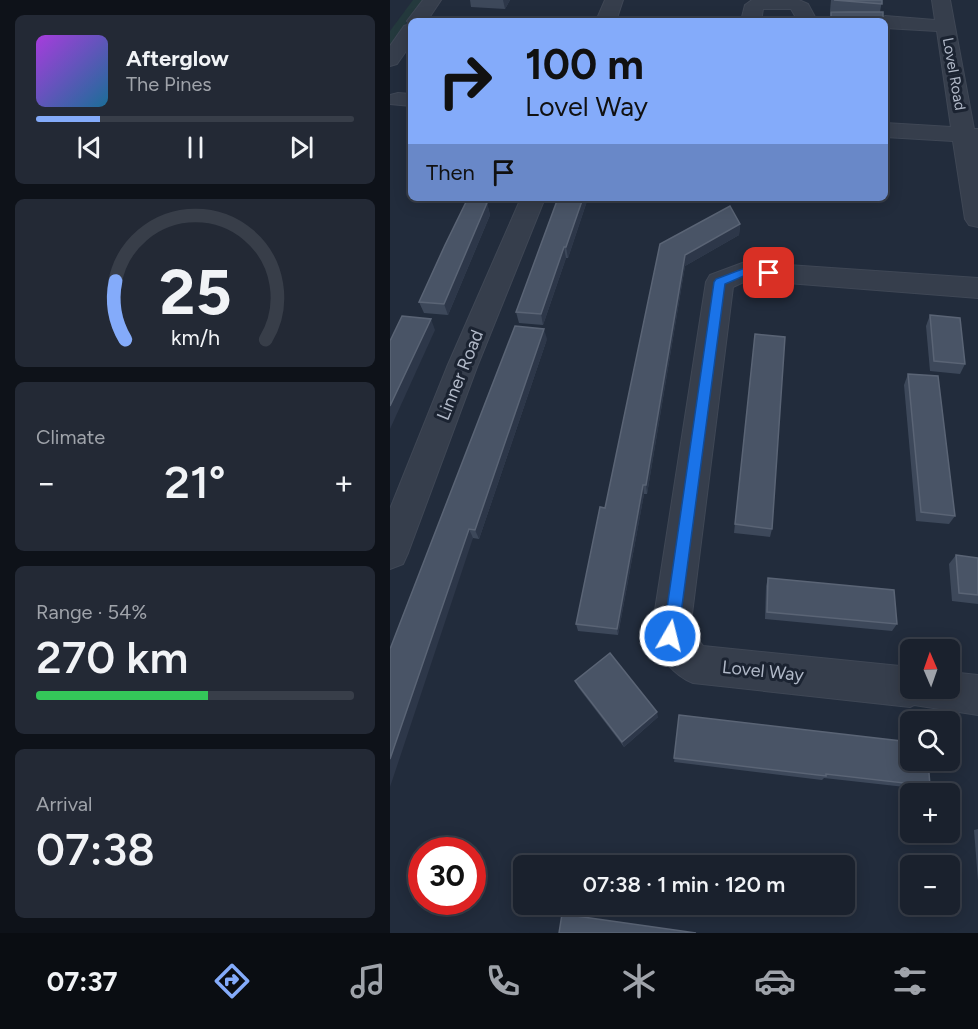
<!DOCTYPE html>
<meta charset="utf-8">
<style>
body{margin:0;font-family:Figtree,sans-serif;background:#232935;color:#f1f3f6;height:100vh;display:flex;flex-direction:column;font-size:22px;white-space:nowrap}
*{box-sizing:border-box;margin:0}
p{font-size:20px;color:#9fa3aa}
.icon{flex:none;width:33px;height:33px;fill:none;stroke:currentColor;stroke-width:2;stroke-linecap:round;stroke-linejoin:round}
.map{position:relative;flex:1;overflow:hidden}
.panel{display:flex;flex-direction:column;gap:15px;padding:15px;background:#0e1219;width:390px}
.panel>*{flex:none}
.banner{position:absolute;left:18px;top:18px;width:480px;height:183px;border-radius:9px;box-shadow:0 3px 15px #0003,0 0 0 2px #383e49;background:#84abfa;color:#111;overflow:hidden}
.needle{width:39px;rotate:358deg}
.buttons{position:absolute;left:510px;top:639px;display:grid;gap:12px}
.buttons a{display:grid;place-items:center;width:60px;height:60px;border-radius:9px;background:#1a212d;box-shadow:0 3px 15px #0003,0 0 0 2px #383e49;font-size:30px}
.speed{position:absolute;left:18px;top:837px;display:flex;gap:12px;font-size:30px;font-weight:700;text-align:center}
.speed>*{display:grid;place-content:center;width:78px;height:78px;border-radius:50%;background:#1a212d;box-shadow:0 3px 15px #0003,0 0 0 2px #383e49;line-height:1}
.speed .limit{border:9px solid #d22;background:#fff;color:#111}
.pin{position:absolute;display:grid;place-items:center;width:51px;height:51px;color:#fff;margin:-26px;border-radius:12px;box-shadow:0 3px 9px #0006}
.me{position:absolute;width:66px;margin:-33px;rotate:8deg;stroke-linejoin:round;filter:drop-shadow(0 0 4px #0008)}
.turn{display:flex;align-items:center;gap:21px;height:126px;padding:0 18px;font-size:27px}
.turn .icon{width:78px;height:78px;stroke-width:2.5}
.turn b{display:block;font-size:42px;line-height:51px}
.then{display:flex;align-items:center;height:57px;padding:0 18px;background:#0003;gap:12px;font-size:22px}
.big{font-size:45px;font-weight:600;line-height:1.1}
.panel .card{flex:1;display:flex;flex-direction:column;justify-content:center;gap:9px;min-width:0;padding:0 21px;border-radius:9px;background:#232935}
.panel .dial{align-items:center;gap:0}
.dial svg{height:156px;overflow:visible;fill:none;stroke:#383e49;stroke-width:7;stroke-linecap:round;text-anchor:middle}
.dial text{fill:#f1f3f6;stroke:none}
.song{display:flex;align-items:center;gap:18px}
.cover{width:72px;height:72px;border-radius:9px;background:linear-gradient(135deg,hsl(280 70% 55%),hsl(200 70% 35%))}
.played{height:6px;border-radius:3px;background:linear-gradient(90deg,#84abfa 20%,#383e49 20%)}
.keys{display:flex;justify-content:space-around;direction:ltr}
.heat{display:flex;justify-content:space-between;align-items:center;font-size:33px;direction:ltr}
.charge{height:9px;border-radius:4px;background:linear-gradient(90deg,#34c759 54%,#383e49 0)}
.trip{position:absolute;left:123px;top:855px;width:342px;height:60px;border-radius:9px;background:#1a212d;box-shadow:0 3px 15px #0003,0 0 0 2px #383e49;font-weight:600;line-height:60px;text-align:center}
.tab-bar{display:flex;height:96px;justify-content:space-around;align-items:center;background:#0a0d12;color:#9fa3aa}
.tab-bar .icon{width:42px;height:42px}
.tab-bar .current{color:#84abfa}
.tab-bar b{font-size:27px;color:#f1f3f6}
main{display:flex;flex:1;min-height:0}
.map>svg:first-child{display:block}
.green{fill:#24393d}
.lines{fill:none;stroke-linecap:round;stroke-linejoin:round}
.minor-casing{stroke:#3f4755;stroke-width:2}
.tertiary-casing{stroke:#3f4755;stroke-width:2}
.minor{fill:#363e4c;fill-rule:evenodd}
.tertiary{fill:#363e4c;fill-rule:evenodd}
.wall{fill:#3d485a}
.shaded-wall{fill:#2d3749}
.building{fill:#495466;stroke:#5a6475;stroke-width:1.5}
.route{fill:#1a73e8;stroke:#114b97;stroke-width:1.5}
.labels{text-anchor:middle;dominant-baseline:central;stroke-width:6;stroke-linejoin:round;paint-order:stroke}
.far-street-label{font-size:15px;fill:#b1b9c8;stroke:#1b2331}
.street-label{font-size:18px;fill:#b1b9c8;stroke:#1b2331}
</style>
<main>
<section class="panel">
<div class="card">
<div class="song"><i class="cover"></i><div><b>Afterglow</b><p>The Pines</p></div></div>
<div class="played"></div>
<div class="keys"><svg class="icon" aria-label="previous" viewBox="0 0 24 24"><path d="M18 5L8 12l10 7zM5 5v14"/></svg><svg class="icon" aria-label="pause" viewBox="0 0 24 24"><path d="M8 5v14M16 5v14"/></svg><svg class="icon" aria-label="next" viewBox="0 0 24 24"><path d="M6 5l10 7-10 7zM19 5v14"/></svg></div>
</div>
<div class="card dial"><svg viewBox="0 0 100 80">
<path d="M14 69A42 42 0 1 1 86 69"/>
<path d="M14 69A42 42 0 0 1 9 39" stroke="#84abfa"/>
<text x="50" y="56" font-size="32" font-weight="700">25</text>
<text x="50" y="72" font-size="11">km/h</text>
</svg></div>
<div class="card"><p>Climate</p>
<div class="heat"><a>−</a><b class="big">21°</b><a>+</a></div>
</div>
<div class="card"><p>Range · 54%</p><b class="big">270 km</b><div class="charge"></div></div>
<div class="card"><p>Arrival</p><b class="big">07:38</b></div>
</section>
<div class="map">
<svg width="588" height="933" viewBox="0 0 588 933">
<rect width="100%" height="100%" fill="#222c3c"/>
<!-- green -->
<path class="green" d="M23,0H33L0,45V31Z"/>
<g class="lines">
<defs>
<g id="minor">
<path d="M215,0H233L226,21H206Z"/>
<path d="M362,0H409L418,4L425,17L422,21H408L401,9H373L371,21H351L355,5Z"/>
<path d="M542,0H560L584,129H588V227L579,225L575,219L563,141L495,137V123L561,127L547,31L495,28V21H486L495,16L545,20Z"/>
<path d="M8,93L21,94V106L0,104V95Z"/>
<path d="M131,198H155L87,367L18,553L13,564L0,569V509L57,367Z"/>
<path d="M355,262L588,278V298L358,280L343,287L300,630L313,646L520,667V688H560V672L588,675V715L524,705L520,707L303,683C283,675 269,656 261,636L316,282L320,275Z"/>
</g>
<path id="tertiary" d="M33,0H51L37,21H21V44L7,64L0,66V46L14,26L20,24L17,21Z"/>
</defs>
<!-- minor casing -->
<use href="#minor" class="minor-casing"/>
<!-- tertiary casing -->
<use href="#tertiary" class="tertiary-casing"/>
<!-- minor -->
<use href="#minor" class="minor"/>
<!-- tertiary -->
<use href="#tertiary" class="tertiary"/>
</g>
<!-- wall -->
<g class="wall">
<path d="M80,0H120L115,9L81,7Z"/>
<path d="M441,0H492L490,12L493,21H440L441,12H458L440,11Z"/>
<path d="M168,198H198L178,258H176L153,325L129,323L126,312Z"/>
<path d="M97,203L100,215L58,315L34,313L29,302Z"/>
<path d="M350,224L349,235L295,266L257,494H254L228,635L188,631L186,624L215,508L270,244Z"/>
<path d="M540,315L575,364L570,374L540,371L536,326Z"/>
<path d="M365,334L382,529L380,537L344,533Z"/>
<path d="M157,339L89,539L83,538L0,649Z"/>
<path d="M518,374L565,516L559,524L526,521L514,385Z"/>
<path d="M566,555L588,558V604L562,601L559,564Z"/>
<path d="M378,578L507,624L502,631L375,619L376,586Z"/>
<path d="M185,681L268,717L234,747L188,687Z"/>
<path d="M289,715L540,786L533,789L434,778L432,780L284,762Z"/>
<path d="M588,829V881L584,830Z"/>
</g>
<!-- shaded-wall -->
<g class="shaded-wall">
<path d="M113,0H120L115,9Z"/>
<path d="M193,198H198L178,258L176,247Z"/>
<path d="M97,203L100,215L58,315L54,304Z"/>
<path d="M350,224L349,235L295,266L257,494L256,485L295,255Z"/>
<path d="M174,247L176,258L153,325L151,314Z"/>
<path d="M41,319L45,330L0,429V406Z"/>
<path d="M154,329L157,339L89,539L85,530Z"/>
<path d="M253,485L254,494L228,635L227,629Z"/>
<path d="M79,529L83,538L0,787V759Z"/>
<path d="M267,712L268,717L234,747L232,742Z"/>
</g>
<!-- building -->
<g class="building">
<path d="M444,0H492V4Z"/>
<rect x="441" y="12" width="52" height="9"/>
<path d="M78,198H85L97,203L54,304L29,302L55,245Z"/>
<path d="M168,198H193L176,247H174L151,314L126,312Z"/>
<path d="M340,206L350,224L295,255L256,485H253L227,629L186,624L210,507L215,508L270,244Z"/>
<path d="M540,315L570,318L575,364L544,361Z"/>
<path d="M12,316L41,319L0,406V341Z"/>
<path d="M125,326L154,329L85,530L79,529L0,759V649Z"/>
<path d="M365,334L395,337L382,529L345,524Z"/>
<path d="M518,374L548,376L565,516L531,512Z"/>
<path d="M566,555L588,558V595L569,593Z"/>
<path d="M378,578L504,590L507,624L377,612Z"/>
<path d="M220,653L267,712L232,742L185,681Z"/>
<path d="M289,715L520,742V760H538L540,786L436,774V776L284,758Z"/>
<path d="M172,914L306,933H169Z"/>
</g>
<!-- route -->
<path class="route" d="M355,268L379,269L384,273L379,277L356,275L335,284L288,636L286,642L280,644L275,642L273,636L324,282L326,279Z"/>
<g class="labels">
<!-- far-street labels -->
<g class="far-street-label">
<text transform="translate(564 74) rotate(80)">Lovel Road</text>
</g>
<!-- street labels -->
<g class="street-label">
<text transform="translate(70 375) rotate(-68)">Linner Road</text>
<text transform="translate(373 671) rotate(6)">Lovel Way</text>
</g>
</g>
</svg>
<div class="buttons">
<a><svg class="needle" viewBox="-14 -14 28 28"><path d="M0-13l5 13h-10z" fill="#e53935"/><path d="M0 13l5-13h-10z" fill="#9fa3aa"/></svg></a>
<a><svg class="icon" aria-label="search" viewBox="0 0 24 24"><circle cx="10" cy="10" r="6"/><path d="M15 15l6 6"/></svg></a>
<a>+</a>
<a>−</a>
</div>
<div class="speed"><div class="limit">30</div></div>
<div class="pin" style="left:379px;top:273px;background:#d93025"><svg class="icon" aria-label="arrive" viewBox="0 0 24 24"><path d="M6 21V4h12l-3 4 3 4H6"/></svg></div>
<svg class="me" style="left:280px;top:636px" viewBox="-20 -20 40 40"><circle r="17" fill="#1a73e8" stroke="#fff" stroke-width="3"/><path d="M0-11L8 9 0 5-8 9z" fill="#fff"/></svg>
<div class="trip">07:38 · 1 min · 120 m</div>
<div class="banner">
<div class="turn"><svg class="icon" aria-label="right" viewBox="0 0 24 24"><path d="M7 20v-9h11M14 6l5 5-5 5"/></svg><div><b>100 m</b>Lovel Way</div></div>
<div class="then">Then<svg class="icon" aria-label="arrive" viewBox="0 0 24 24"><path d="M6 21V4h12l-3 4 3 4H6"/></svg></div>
</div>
</div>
</main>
<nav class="tab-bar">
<b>07:37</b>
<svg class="icon current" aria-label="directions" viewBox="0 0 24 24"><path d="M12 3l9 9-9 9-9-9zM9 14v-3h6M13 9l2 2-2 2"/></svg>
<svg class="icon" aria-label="music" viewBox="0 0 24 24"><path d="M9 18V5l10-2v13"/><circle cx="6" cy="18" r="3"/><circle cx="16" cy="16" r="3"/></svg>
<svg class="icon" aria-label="phone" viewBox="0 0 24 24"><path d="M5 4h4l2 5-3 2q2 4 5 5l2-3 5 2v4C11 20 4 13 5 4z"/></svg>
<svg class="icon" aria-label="climate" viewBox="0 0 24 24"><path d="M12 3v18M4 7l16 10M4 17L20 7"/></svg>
<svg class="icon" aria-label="car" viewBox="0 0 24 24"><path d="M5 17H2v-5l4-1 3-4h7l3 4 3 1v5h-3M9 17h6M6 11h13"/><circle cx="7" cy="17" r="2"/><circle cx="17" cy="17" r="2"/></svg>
<svg class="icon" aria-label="filters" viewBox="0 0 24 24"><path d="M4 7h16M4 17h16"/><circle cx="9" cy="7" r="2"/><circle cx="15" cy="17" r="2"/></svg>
</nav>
